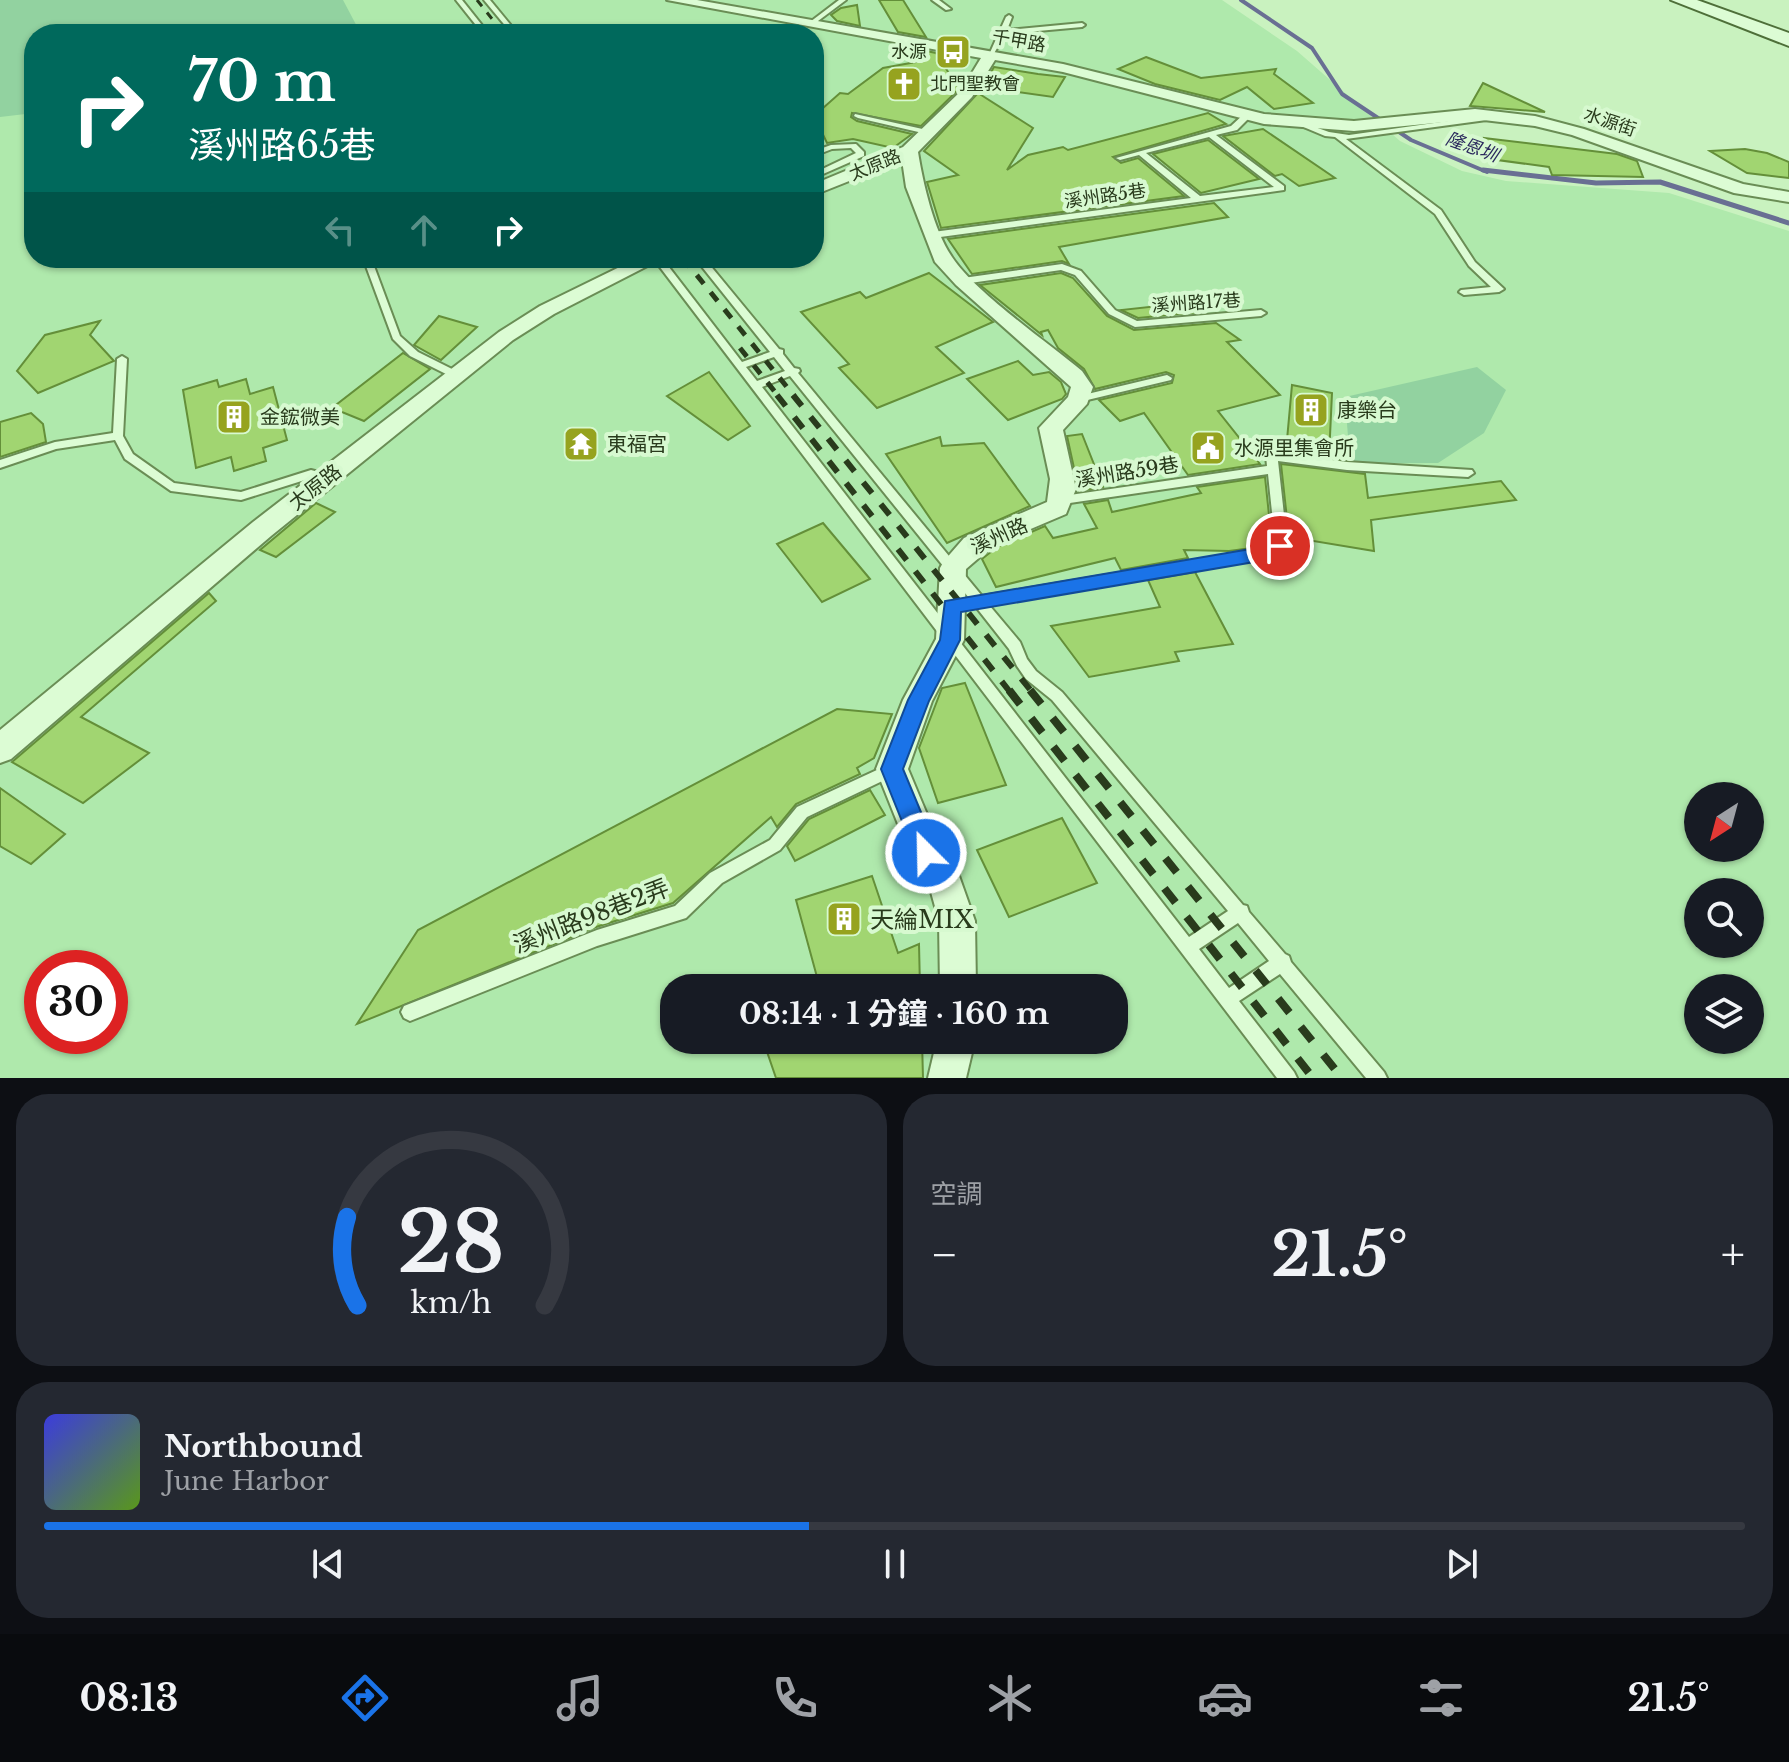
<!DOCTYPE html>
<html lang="zh-TW">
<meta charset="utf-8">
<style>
body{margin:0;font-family:"Libre Baskerville","Noto Sans TC",serif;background:#242831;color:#f1f3f6;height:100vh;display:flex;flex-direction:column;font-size:30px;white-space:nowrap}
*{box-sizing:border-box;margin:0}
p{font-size:26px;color:#9ea1a6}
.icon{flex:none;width:44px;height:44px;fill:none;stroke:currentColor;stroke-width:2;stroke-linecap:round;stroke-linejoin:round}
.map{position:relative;height:1078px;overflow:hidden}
.sheet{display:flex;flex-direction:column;gap:16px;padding:16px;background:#0d0f14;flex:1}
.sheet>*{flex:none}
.top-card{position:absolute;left:24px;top:24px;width:800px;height:244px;border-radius:32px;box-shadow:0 2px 6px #0004;background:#00695c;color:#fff;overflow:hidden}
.needle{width:52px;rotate:216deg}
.tools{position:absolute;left:1684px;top:782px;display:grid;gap:16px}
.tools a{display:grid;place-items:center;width:80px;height:80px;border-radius:50%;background:#171b24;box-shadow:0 2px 6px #0004;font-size:40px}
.speed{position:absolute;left:24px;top:950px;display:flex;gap:16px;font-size:40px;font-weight:700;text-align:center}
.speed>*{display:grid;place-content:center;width:104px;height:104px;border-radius:50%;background:#171b24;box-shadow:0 2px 6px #0004;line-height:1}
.speed .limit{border:12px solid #d22;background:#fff;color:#111}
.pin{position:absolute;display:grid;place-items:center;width:68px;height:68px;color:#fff;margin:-34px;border:4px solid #fff;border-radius:50%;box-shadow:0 2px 8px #0007}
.me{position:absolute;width:88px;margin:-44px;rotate:337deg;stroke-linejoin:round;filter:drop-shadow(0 0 6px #0008)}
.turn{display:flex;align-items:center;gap:28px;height:168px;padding:0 32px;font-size:36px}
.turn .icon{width:104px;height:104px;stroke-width:2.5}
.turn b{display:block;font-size:56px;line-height:68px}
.lanes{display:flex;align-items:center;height:76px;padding:0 32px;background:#0003;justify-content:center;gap:40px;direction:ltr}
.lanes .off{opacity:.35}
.big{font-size:60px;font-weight:700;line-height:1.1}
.sheet .widget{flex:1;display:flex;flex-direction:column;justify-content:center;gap:12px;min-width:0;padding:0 28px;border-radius:32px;background:#242831}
.sheet .dial{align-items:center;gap:0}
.dial svg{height:208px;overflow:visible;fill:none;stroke:#363941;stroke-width:7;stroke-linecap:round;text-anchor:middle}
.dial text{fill:#f1f3f6;stroke:none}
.song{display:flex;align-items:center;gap:24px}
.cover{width:96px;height:96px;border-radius:12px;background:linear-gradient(135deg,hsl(240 70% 55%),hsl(90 70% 35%))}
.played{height:8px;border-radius:4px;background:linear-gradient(90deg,#1a73e8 45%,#363941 45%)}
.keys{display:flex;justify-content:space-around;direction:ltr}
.heat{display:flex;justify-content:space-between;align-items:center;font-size:44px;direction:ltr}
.sheet .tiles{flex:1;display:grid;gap:16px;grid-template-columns:1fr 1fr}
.widget:last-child{grid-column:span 2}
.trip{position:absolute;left:660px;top:974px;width:468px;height:80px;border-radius:32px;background:#171b24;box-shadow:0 2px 6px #0004;font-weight:700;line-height:80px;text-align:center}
.dock{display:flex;height:128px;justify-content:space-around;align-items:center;background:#090b0e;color:#9ea1a6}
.dock .icon{width:56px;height:56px}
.dock .selected{color:#1a73e8}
.dock b{font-size:36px;color:#f1f3f6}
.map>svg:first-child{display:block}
.farmland{fill:#afe9ac;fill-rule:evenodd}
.green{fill:#92d2a0}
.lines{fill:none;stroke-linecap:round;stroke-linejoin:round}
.stream-far1{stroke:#696f93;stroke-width:4}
.stream{stroke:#696f93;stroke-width:5}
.building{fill:#a1d571;stroke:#648f39;stroke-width:2}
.lane-casing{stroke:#6a8d55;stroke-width:4}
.street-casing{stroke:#6a8d55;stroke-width:4}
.secondary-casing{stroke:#4e6f39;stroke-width:4}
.lane{fill:#dcfcd4;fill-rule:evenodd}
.street{fill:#dcfcd4;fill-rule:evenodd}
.secondary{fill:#dcfcd4;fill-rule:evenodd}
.rail-far3{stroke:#293b1c;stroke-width:3;stroke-dasharray:8 8;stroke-linecap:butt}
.rail-far2{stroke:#293b1c;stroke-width:5;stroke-dasharray:11 11;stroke-linecap:butt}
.rail-far1{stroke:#293b1c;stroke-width:6;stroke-dasharray:14 14;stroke-linecap:butt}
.rail{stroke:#293b1c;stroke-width:8;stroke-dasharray:18 18;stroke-linecap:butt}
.route{fill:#1a73e8;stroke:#114b97;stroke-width:2}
.labels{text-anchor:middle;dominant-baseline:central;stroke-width:8;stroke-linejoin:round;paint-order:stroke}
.far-street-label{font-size:18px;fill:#293b1c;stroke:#d7f9d0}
.far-poi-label{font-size:18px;fill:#293b1c;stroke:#d7f9d0;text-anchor:end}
.far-water-label{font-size:18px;font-style:italic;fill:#2b295d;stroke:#d7f9d0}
.poi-label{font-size:20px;fill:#293b1c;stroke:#d7f9d0;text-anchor:start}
.street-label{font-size:20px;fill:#293b1c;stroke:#d7f9d0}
.near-street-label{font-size:24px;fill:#293b1c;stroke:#d7f9d0}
.near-poi-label{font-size:24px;fill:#293b1c;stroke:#d7f9d0;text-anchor:start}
</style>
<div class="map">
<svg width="1789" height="1078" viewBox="0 0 1789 1078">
<rect width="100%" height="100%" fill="#c9f2bf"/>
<!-- farmland -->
<path class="farmland" d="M0,0H1222L1297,51L1400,141L1462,171L1506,181L1669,193L1789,231V1078H0ZM34,34H814V258H34ZM1698,796H1750V848H1698ZM1698,892H1750V944H1698ZM42,968H110V1036H42ZM674,988H1114V1040H674ZM1698,988H1750V1040H1698Z"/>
<!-- green -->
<g class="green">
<path d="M0,0H343L361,34H34V113L0,117Z"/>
<path d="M1477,367L1506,390L1484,433L1438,463H1350L1345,397Z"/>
</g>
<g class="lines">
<!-- stream-far1 -->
<path class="stream-far1" d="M1241,0L1312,48L1342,94L1411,140L1487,172"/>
<!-- stream -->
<path class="stream" d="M1483,170L1596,183L1660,182L1789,223"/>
</g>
<!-- building -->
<g class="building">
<path d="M879,0H903L926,37L898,32Z"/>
<path d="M857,5L860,26L837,21L831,15L841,8Z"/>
<path d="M911,48L936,53L959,89L921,126L852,113L851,117L857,121L912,134L893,148L853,139L827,143L814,116L840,93L848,94L883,68L916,62L908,50Z"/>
<path d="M1146,57L1201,78L1276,69L1274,74L1313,103L1274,109L1247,87L1220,100L1155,84L1118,69Z"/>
<path d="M994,67L1038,74L1065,77L1053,97L982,87Z"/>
<path d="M1483,83L1545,112L1470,106Z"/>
<path d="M978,93L1033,128L1007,170L1028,155L1063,147L1068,150L1208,113L1226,124L1113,157L1121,163L1138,158L1184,196L941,228L927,182L958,175L924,151Z"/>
<path d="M1263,129L1335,178L1299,186L1282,174L1275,176L1223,136Z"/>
<path d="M1484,138L1617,154L1637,161L1643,177L1552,175L1549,167L1490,159Z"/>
<path d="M1208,140L1259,179L1201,193L1153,154Z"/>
<path d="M1710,151L1745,149L1767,153L1789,162V178L1747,173Z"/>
<path d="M1214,203L1228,217L1059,247L1069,264L1062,261L972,274L948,239Z"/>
<path d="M929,273L993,322L936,347L964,373L877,408L839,368L849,364L801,312L860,292L866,298Z"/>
<path d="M1061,273L1073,278L1107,316L1134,330L1216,323L1240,340L1227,342L1280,395L1218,411L1260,464L1188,475L1144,413L1120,421L1099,400L1172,383L1174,375L1166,372L1095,389L1084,369L1058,348L1048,330L1041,332L1042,335L980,285Z"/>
<path d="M1186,303L1200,312L1138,318L1121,310Z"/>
<path d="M439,316L477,327L441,360L414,345Z"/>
<path d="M100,321L90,335L114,361L38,393L17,371L45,335Z"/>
<path d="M403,353L430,369L364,421L332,408Z"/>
<path d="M1018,361L1033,375L1049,372L1061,382L1066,394L1062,399L1008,420L967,379Z"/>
<path d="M709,372L750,426L728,440L667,396Z"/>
<path d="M246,379L250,394L273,387L287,440L263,448L266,461L234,471L231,457L196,468L183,390L217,380L219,387Z"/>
<path d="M1292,385L1332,393L1329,457L1286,451Z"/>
<path d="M31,413L43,424L46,442L0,457V422Z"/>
<path d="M1082,434L1103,487L1079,491L1067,436Z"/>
<path d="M940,437L942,446L984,443L1030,506L947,543L886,454Z"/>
<path d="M1281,464L1365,474L1368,498L1501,481L1516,500L1371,520L1374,551L1289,537Z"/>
<path d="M1265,477L1271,534L1254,531L1252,548L1229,551L1184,550L1188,558L1121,570L1115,558L996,587L982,559L997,547L1045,526L1053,538L1097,528L1084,504L1108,500L1112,512L1201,493L1197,487Z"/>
<path d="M316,503L335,512L276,557L260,550Z"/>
<path d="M823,523L870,579L822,602L777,544Z"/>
<path d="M1195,572L1233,644L1175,652L1179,661L1089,677L1051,626L1160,607L1148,580Z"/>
<path d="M209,593L216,601L81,717L149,753L83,803L12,762Z"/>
<path d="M965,683L1006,785L938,803L919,748L942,688Z"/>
<path d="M837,709L892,714L874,758L857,768L860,774L796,804L777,827L771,817L673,903L596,927L357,1024L418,930Z"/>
<path d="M0,788L65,834L31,864L0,846Z"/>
<path d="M870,790L885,815L795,861L787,846L809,819Z"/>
<path d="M1062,818L1097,883L1009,917L977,850Z"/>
<path d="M872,876L898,953L919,944L920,988H820L796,900Z"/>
<path d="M763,1040H922L923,1078H776Z"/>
</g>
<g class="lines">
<defs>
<g id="lane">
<path d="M456,0H462L489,34H483Z"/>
<path d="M484,0H490L518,34H512Z"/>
<path d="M839,0H846L814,24H810V22Z"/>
<path d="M932,0H939L951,9L946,10Z"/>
<path d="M1009,15L1012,17L1007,30L1082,23L1085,25L1082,27L1005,34L992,57H988L1006,17Z"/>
<path d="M855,114L927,130L931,132L927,134L858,118L854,116Z"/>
<path d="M1244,114L1251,116L1237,130L1216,135L1284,186V190L933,238L929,235L933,232L1191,198L1139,155L1120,160L1116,158L1231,126ZM1209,137L1274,187L1200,196L1146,153Z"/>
<path d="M1491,115H1494V119L1346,139L1441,210L1475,262L1504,289L1499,292L1464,295L1459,292L1461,290L1491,287L1469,266L1435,214L1335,137L1325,136L1294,123L1298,121L1329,132L1349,135Z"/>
<path d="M856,144L864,152V156L814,178V173L856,153L851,148L832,149L814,156V151L831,145Z"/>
<path d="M363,258H371L400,336L418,352L460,373V377H452L410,356L393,339Z"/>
<path d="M653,258H662L742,362L770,352L695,258H704L779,349L783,350V354L794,368L799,369L800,371L798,373L982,596L1268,548L1275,541L1268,474L1063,504L1057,500L1063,496L1267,466L1266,456L1272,452L1347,462L1472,470L1474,473L1468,477L1347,470L1278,461L1287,542L1276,555L989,605L1020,642L1027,659L1036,671L1062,692L1243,905L1247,906L1249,912L1285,954L1289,956L1291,962L1384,1072L1387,1078H1366L1280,974L1239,1001L1294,1072L1297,1078H1277ZM774,357L785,371L757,381L746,367ZM790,376L969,598L946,603L945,606L946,609L951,611L976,607L1009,649L1017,666L1026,679L1052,700L1228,911L1189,937L762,387ZM1238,923L1269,961L1229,988L1199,949Z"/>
<path d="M1062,264L1081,271L1115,310L1137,321L1261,310L1266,313L1261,316L1135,327L1109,314L1075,275L1061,270L963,284L958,281L963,278Z"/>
<path d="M122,356L127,359L123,436L133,454L174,483L241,492L311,470L330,475L332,478L326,482L311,478L241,500L171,491L125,459L115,440L56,449L0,468V460L55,442L113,433L117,359Z"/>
<path d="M1167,375L1172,378L1171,380L1079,402L1074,399L1079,396Z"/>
<path d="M892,763L897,764L899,769L897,774L807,817L780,850L722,883L686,918L597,946L410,1021L404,1018L401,1012L404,1006L597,930L675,906L710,873L770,840L797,807Z"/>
</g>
<g id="street">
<path d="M667,0H697L1063,64L1264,114L1354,121L1475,109L1535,116L1584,129L1743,184L1789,192V202L1734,193L1572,135L1535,126L1475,119L1354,131L1264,124L1063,72L995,60L972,97L918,152C923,183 934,231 952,257C975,292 1047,342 1082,371L1093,387L1087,404L1063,430L1076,489L1066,514L995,544L966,569L964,640L932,701L908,769L939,843L958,873L975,921L976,988H940L939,921L931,892L914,864L876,769L903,700L936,639L940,568L944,561L964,538L1047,502L1050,479L1039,428L1068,397L1071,387L956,285L935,262L906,187L902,160L814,195V184L903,147L961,91L981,58Z"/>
<path d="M638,258H663L554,314L513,340L271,536L11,759L0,763V730L253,522L499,332L540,306Z"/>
<path d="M937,1040H975L966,1078H928Z"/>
</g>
<path id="secondary" d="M1671,0H1697L1789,33V46Z"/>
</defs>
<!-- lane casing -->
<use href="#lane" class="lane-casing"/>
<!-- street casing -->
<use href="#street" class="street-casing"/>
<!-- secondary casing -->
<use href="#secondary" class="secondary-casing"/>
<!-- lane -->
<use href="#lane" class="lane"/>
<!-- street -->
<use href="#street" class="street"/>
<!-- secondary -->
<use href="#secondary" class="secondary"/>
<!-- rail-far3 -->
<path class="rail-far3" d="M477,0L504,34"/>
<!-- rail-far2 -->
<g class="rail-far2">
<path d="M683,258L795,397"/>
<path d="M740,348L779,397"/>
</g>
<!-- rail-far1 -->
<g class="rail-far1">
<path d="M777,395L1010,692"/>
<path d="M793,395L1032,692"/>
</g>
<!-- rail -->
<g class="rail">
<path d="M1009,690L1313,1078"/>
<path d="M1030,690L1342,1078"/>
</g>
</g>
<!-- route -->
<path class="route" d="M1280,539L1286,541V550L1266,560L961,612L960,640L929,701L903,769L938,853L934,861L926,864L918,861L881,769L908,700L940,640L945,601L1262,547Z"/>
<!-- icons -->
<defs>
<symbol id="bus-square" viewBox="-11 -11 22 22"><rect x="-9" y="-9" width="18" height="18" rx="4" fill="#96a31f" stroke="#d7f9d0"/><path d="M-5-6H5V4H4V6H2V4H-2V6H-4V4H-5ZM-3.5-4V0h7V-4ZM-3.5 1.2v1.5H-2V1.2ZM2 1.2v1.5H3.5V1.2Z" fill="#fff"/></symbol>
<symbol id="church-square" viewBox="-11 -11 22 22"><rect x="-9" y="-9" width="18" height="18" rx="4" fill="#96a31f" stroke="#d7f9d0"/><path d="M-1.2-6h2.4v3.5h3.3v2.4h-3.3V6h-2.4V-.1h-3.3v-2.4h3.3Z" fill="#fff"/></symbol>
<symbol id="building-square" viewBox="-11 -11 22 22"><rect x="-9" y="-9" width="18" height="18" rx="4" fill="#96a31f" stroke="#d7f9d0"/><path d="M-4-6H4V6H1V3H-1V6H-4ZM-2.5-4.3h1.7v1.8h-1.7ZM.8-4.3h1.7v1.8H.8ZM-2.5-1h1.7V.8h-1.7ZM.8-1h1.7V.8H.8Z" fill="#fff"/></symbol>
<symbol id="temple-square" viewBox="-11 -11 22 22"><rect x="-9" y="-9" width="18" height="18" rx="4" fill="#96a31f" stroke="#d7f9d0"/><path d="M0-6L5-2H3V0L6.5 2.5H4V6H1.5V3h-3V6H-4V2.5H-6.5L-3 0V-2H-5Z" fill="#fff"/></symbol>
<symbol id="civic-square" viewBox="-11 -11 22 22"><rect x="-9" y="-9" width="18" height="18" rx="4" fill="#96a31f" stroke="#d7f9d0"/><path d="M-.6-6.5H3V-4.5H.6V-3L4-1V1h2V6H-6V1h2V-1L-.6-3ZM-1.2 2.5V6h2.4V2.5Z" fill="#fff"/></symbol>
</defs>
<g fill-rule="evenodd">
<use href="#bus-square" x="933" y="32" width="40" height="40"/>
<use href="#church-square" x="884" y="64" width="40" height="40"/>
<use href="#building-square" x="1291" y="390" width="40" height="40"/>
<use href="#building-square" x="214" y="397" width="40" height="40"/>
<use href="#temple-square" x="561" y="424" width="40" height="40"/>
<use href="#civic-square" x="1188" y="428" width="40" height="40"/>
<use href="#building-square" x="824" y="899" width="40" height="40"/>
</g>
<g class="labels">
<!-- far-street labels -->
<g class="far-street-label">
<text transform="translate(1019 41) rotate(10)">千甲路</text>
<text transform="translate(1610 122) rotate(19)">水源街</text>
<text transform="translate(875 165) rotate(-22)">太原路</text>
<text transform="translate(1105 196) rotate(-8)">溪州路5巷</text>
<text transform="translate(1196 303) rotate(-4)">溪州路17巷</text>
</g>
<!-- far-poi labels -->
<g class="far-poi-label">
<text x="927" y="52">水源</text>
<text x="930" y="84" text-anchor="start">北門聖教會</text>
</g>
<!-- far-water labels -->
<g class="far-water-label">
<text transform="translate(1472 147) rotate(20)">隆恩圳</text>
</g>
<!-- poi labels -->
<g class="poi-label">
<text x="1337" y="410">康樂台</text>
<text x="260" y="417">金鋐微美</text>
<text x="607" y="444">東福宮</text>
<text x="1234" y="448">水源里集會所</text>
</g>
<!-- street labels -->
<g class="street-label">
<text transform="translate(1127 472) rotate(-9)">溪州路59巷</text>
<text transform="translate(315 487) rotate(-38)">太原路</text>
<text transform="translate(999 536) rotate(-24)">溪州路</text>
</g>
<!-- near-street labels -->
<g class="near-street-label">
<text transform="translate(591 916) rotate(-21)">溪州路98巷2弄</text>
</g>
<!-- near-poi labels -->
<g class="near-poi-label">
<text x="870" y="919">天綸MIX</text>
</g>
</g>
</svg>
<div class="tools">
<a><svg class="needle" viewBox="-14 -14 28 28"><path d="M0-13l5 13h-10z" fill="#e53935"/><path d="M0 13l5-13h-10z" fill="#9ea1a6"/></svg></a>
<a><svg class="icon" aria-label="search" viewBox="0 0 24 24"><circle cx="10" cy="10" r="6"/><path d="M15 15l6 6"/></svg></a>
<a><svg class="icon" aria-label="layers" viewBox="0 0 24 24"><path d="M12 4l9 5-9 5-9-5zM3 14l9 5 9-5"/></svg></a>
</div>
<div class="speed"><div class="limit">30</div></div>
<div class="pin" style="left:1280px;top:546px;background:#d93025"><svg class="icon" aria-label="arrive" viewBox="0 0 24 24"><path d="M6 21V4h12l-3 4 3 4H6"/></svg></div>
<svg class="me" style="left:926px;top:853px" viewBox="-20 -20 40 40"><circle r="17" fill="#1a73e8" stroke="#fff" stroke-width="3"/><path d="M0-11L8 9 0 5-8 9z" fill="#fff"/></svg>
<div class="trip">08:14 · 1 分鐘 · 160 m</div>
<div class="top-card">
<div class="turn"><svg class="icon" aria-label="right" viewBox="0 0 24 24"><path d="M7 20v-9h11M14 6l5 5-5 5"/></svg><div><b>70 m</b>溪州路65巷</div></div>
<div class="lanes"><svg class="icon off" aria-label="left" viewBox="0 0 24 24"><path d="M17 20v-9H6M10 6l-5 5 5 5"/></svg><svg class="icon off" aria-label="ahead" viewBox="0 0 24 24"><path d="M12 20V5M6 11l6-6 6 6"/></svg><svg class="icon" aria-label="right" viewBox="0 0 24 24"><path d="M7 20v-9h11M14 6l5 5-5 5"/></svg></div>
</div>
</div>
<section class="sheet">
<div class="tiles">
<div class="widget dial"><svg viewBox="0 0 100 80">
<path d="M14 69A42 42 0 1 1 86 69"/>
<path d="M14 69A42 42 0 0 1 10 35" stroke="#1a73e8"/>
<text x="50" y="56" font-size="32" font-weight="700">28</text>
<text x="50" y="72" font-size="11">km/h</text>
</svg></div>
<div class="widget"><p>空調</p>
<div class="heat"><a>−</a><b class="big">21.5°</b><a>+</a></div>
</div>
<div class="widget">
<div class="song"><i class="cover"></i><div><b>Northbound</b><p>June Harbor</p></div></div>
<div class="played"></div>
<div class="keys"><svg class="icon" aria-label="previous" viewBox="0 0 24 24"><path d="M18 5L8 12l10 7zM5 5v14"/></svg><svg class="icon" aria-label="pause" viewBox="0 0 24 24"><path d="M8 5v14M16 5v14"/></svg><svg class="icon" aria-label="next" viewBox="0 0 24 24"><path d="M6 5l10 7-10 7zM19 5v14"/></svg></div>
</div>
</div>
</section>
<nav class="dock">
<b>08:13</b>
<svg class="icon selected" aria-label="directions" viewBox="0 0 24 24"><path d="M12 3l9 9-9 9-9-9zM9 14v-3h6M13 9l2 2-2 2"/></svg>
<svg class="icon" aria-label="music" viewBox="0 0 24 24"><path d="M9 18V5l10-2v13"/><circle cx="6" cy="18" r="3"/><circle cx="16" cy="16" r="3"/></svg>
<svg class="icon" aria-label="phone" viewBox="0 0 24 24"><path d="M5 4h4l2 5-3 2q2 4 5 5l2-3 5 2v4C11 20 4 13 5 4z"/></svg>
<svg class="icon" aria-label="climate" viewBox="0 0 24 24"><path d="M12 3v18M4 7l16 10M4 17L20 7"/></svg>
<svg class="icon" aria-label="car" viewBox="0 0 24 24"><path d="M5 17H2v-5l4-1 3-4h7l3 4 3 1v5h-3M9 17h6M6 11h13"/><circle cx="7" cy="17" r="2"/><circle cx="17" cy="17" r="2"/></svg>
<svg class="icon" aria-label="filters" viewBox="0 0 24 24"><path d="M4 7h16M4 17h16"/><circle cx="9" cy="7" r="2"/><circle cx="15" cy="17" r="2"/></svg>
<b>21.5°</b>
</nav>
